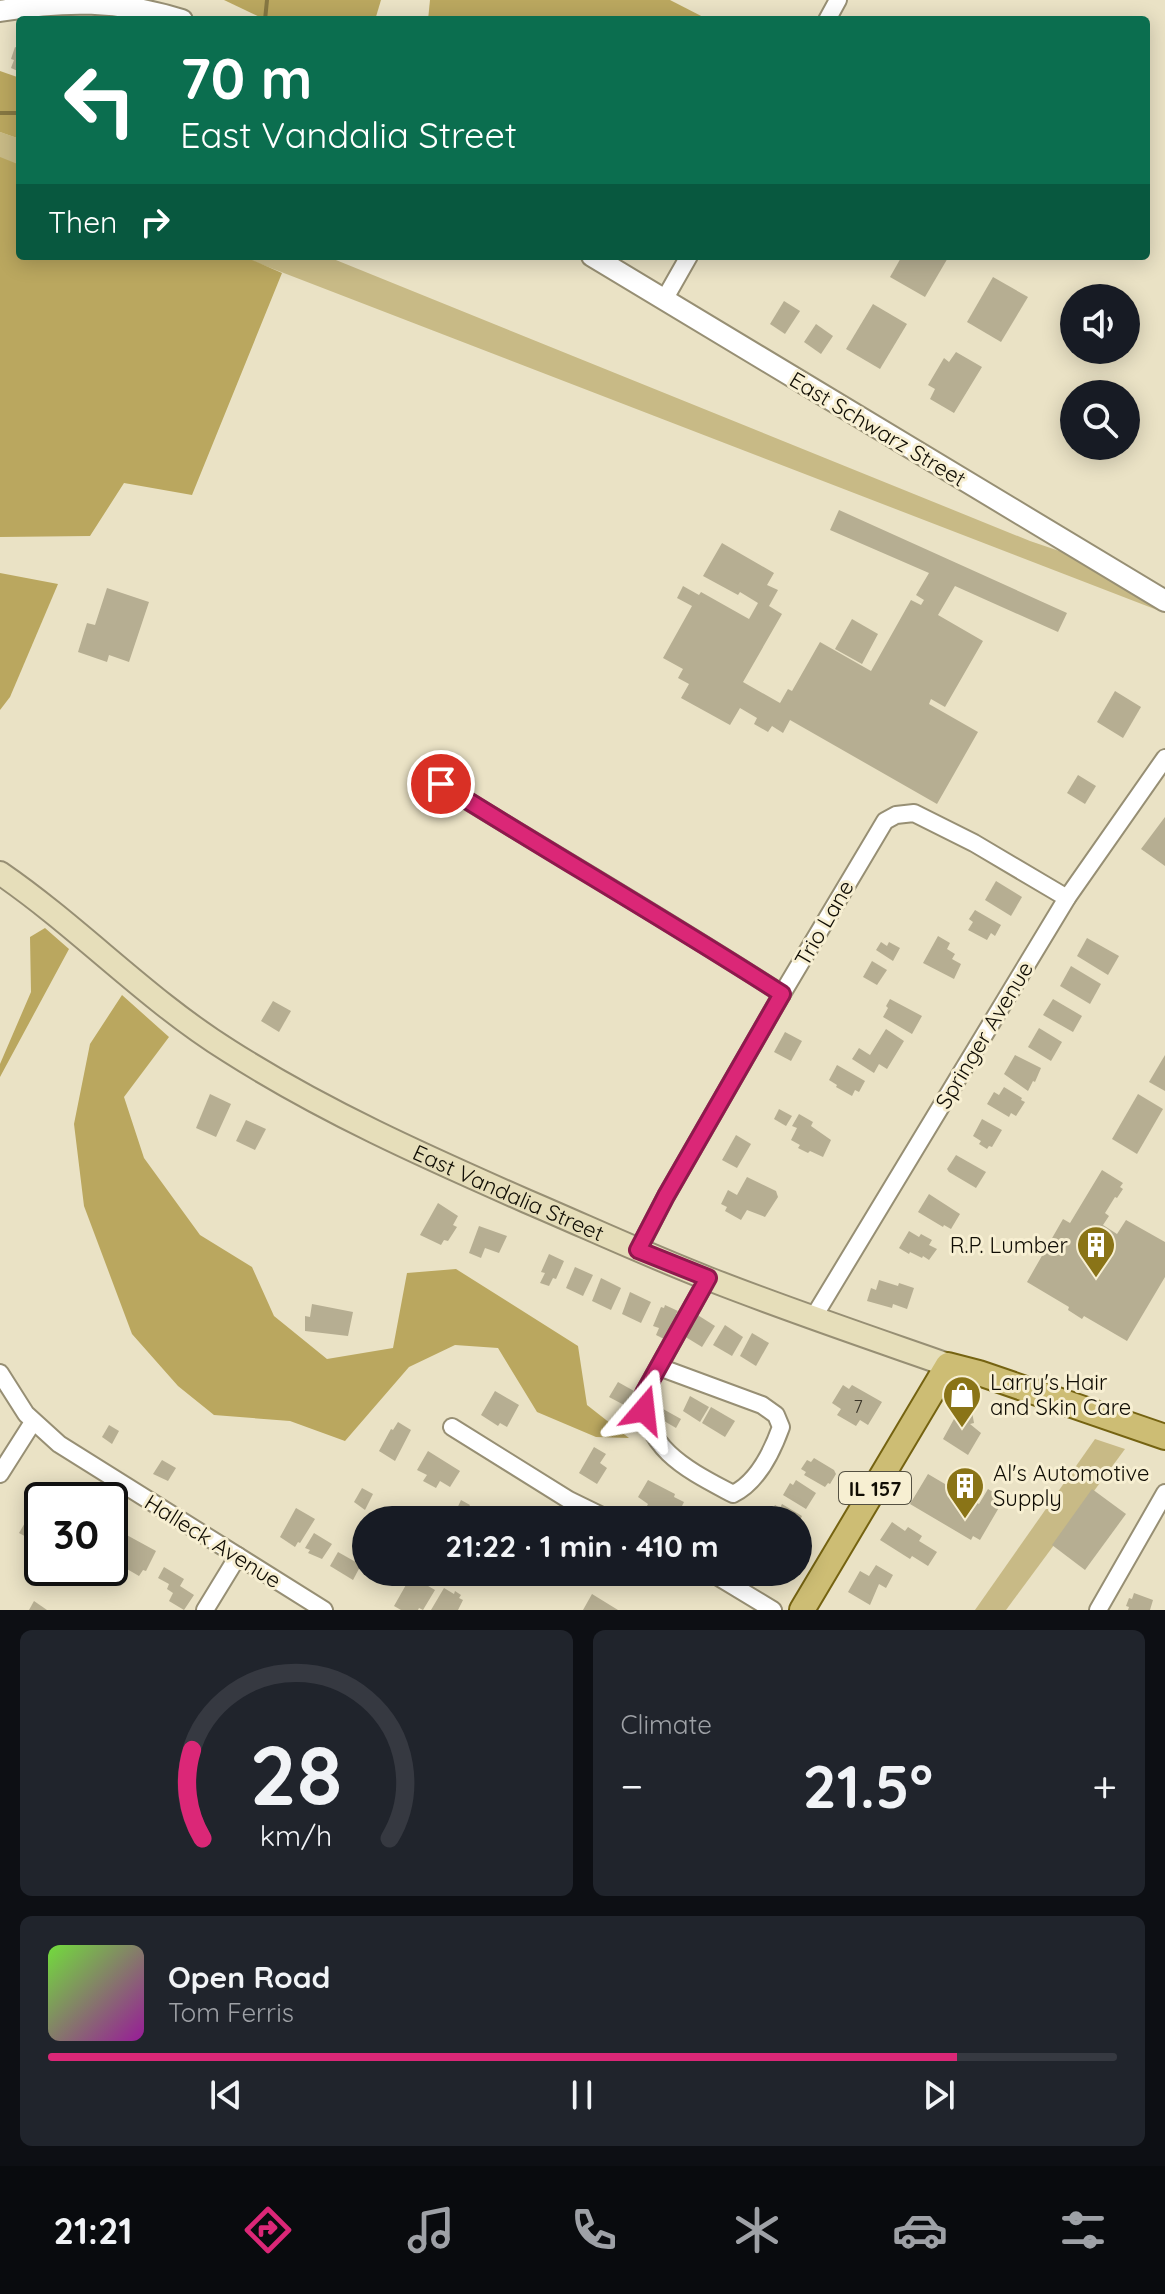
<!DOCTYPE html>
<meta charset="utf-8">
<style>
body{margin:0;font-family:Quicksand,sans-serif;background:#20242c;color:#f1f3f6;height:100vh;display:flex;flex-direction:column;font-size:30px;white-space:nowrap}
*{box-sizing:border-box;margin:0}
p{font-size:26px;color:#9ea1a6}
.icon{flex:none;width:44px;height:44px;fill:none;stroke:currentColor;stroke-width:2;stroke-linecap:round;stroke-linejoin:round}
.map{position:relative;height:1610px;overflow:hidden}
.side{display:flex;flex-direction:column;gap:20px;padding:20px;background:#0d0f14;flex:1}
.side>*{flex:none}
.banner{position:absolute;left:16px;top:16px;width:1134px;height:244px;border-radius:8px;box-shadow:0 4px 20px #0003;background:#0b6e4f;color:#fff;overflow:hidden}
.fabs{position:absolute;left:1060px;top:284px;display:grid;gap:16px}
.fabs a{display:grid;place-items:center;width:80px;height:80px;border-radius:50%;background:#171b24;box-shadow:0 4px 20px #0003;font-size:40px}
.speed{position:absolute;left:24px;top:1482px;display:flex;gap:16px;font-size:40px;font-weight:700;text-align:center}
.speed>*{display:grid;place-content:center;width:104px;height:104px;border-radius:50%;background:#171b24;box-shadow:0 4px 20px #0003;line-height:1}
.speed .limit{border:4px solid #111;border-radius:12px;background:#fff;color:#111}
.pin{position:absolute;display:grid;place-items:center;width:68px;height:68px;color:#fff;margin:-34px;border:4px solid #fff;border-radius:50%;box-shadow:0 2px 8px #0007}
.me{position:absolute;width:88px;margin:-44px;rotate:17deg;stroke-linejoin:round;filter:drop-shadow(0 0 6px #0008)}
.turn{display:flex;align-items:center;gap:28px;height:168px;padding:0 32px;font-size:36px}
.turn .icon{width:104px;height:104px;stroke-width:2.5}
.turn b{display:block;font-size:56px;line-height:68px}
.then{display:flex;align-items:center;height:76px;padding:0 32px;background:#0003;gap:16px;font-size:30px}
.big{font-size:60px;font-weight:800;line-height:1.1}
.side .widget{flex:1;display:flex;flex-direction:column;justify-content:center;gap:12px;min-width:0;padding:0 28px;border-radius:12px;background:#20242c}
.side .dial{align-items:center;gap:0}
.dial svg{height:208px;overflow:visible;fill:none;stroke:#363941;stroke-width:7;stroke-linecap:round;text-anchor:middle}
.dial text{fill:#f1f3f6;stroke:none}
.song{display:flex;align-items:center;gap:24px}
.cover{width:96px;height:96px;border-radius:12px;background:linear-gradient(135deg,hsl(100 70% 55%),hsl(300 70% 35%))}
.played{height:8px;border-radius:4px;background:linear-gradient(90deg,#db2777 85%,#363941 85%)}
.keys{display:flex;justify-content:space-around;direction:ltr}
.heat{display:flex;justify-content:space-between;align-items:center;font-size:44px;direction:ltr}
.side .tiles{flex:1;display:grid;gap:20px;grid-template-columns:1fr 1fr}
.widget:last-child{grid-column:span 2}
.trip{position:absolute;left:352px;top:1506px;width:460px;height:80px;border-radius:40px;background:#171b24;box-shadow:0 4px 20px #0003;font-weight:800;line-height:80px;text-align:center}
.tabs{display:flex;height:128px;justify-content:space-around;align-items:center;background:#090b0e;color:#9ea1a6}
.tabs .icon{width:56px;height:56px}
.tabs .current{color:#db2777}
.tabs b{font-size:36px;color:#f1f3f6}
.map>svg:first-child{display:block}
.green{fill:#c8ba86}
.forest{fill:#baa75f}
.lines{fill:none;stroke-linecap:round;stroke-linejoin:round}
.stream{stroke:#867742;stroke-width:4}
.building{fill:#b6ae92}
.minor-casing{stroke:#978f74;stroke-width:20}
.tertiary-casing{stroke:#978f74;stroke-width:24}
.secondary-casing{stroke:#978f74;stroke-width:26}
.primary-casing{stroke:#756311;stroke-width:28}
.minor{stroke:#fff;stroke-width:16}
.tertiary{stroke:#fff;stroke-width:20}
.secondary{stroke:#e6deba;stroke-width:22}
.primary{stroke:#cdbd74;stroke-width:24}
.route-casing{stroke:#8e194d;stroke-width:20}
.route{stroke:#db2777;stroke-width:14}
.labels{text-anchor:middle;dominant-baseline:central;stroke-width:6;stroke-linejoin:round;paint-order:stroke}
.number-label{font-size:18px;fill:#3a3528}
.shield{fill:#f7efd2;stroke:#555142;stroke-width:2}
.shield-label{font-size:20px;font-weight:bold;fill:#100d04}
.street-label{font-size:22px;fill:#100d04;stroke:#f7efd2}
.poi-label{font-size:22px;fill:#100d04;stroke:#f7efd2;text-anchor:start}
</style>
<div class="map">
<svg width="1165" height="1610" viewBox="0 0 1165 1610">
<rect width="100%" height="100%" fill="#eae2c5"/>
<!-- green -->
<g class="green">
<path d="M0,132L20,139V169L0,161Z"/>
<path d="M240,256H326L1030,541L1165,587V613Z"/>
<path d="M1095,1439L1125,1449L1006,1610H975Z"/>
</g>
<!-- forest -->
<g class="forest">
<path d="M224,0H381L375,20H266Z"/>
<path d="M430,0H670L709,20H428Z"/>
<path d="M0,71L20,78V139L0,132Z"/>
<path d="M0,157L20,165V256H243L282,273L192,495L124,483L90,536L0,537Z"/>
<path d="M0,573L58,584L10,697L0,710Z"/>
<path d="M45,928L69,949L0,1077V1064L31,992L30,937Z"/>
<path d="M122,995L169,1037L124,1097L144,1158L200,1235L252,1267L274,1316L327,1359L393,1348L407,1273L456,1269L578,1346L587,1405L629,1438L596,1437L537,1412L498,1348L455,1345L409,1367L345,1441L290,1421L214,1415L178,1386L132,1334L84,1206L74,1124L90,1044Z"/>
</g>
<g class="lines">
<!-- stream -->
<g class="stream">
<path d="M265,20L267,0"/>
<path d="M0,113H20"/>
</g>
</g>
<!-- building -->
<g class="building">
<path d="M15,47L20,49V72L11,68L14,60L11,59Z"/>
<path d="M902,256H949L925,297L890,277Z"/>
<path d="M993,277L1028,297L1001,342L967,322Z"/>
<path d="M784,301L800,311L785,334L770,324Z"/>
<path d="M873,304L907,324L880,369L846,349Z"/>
<path d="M816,324L833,336L821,354L804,342Z"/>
<path d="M956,352L982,367L954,413L930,399L935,389L928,385L944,358L949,362Z"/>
<path d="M839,510L1067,613L1058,632L955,586L938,615L983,641L945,707L931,699L929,704L978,732L937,804L790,720L783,733L772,726L768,732L754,724L757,718L740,708L730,725L681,698L689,684L678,678L683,669L663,658L692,606L677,598L683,586L699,595L701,592L749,619L758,603L740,592L738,595L703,576L722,543L774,573L767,585L778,590L769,606L782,614L743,682L780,703L788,689L792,691L820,642L871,671L911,600L921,605L924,600L916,595L929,573L830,530Z"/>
<path d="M107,588L149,602L129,662L109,655L107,662L78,652L87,623L95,625Z"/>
<path d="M852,619L878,634L862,664L835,649Z"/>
<path d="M1115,691L1141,707L1123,738L1097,722Z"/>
<path d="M1078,775L1096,786L1085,804L1067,793Z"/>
<path d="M1165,817V866L1141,849Z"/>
<path d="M996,881L1022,897L1011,916L985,900Z"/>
<path d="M975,910L1001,925L995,936L991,933L987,940L968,930L973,922L969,919Z"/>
<path d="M938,936L950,943L947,949L955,954L952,959L961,964L954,979L923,963Z"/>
<path d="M1087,938L1119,956L1108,975L1077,956Z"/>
<path d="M881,942L887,946L889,942L900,948L893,961L876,950Z"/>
<path d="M872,961L887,970L877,985L863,977Z"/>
<path d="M1071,966L1101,984L1090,1004L1060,986Z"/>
<path d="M890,999L922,1016L912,1034L883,1017L888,1008L886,1006Z"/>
<path d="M1053,999L1082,1016L1073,1032L1043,1015Z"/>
<path d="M273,1001L291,1011L279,1032L261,1021Z"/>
<path d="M1039,1028L1062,1042L1051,1061L1028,1047Z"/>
<path d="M886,1029L904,1041L887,1069L879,1064L874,1073L852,1059L859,1048L870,1055Z"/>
<path d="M785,1032L802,1041L791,1061L774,1052Z"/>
<path d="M1015,1055L1041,1068L1035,1082L1033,1081L1028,1091L1004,1074Z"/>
<path d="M1165,1055V1091L1149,1082Z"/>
<path d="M837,1065L865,1081L859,1092L855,1090L852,1096L836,1087L837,1085L829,1080Z"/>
<path d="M1004,1087L1022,1098L1021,1100L1025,1102L1016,1116L1011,1113L1009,1117L987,1104L994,1092L999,1095Z"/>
<path d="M210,1094L231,1104L216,1137L196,1128Z"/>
<path d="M1138,1094L1163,1109L1137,1154L1112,1139Z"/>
<path d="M779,1109L792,1116L786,1126L774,1119Z"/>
<path d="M799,1114L813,1122L811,1126L831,1140L823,1157L810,1151L808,1153L798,1148L800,1145L791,1140L797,1128L792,1126Z"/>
<path d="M982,1119L1002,1130L992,1147L989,1146L987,1149L979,1144L981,1141L973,1136Z"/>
<path d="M246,1120L266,1129L255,1150L236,1141Z"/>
<path d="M736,1135L751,1144L737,1168L722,1160Z"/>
<path d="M956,1155L986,1172L976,1188L949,1172L947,1169Z"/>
<path d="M1102,1170L1123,1183L1120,1187L1123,1189L1117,1198L1115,1197L1105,1213L1109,1216L1103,1225L1117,1234L1126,1220L1165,1242V1277L1127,1341L1084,1316L1082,1319L1068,1310L1069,1307L1027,1282L1063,1219L1070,1223Z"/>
<path d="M747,1177L776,1191L778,1197L765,1217L747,1210L741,1220L725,1211L727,1207L721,1204L728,1190L737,1195Z"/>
<path d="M929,1194L960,1214L951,1229L944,1225L943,1227L918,1212Z"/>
<path d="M438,1203L458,1216L453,1225L457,1227L448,1241L444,1240L441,1245L420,1235Z"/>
<path d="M479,1226L507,1236L499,1253L485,1248L481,1258L469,1253Z"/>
<path d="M909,1231L919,1237L921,1234L932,1240L929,1245L937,1249L929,1260L923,1256L922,1258L910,1252L909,1254L899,1248Z"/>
<path d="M549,1254L564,1261L556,1279L553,1278L549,1286L540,1283L545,1273L541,1272Z"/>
<path d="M575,1267L593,1275L583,1296L566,1288Z"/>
<path d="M601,1278L621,1288L611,1310L592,1301Z"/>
<path d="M879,1280L898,1286L899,1283L914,1288L907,1309L893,1304L892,1308L867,1301L871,1288L876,1290Z"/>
<path d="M630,1292L651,1302L641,1323L622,1314Z"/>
<path d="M312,1304L353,1312L348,1336L305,1331V1316L310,1317Z"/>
<path d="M665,1305L678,1311L676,1314L678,1316L666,1340L656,1335L659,1328L653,1326L661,1307L664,1308Z"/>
<path d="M696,1314L715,1326L702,1347L684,1336Z"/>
<path d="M725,1325L743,1337L732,1356L713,1345Z"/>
<path d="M752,1333L769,1343L756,1366L740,1356Z"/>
<path d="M618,1382L634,1391L626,1406L609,1397Z"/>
<path d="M843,1385L849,1389L852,1385L882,1402L868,1425L860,1420L856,1426L837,1415L841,1409L832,1403Z"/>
<path d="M495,1391L519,1405L507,1427L500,1423L498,1426L481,1415Z"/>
<path d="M690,1396L709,1407L700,1422L683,1411Z"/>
<path d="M711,1407L735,1421L725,1437L702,1423Z"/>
<path d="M663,1409L681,1419L676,1428L659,1418Z"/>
<path d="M972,1412L974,1423L970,1424L981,1433L968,1455L943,1439L954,1419Z"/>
<path d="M398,1422L411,1430L395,1461L379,1451L391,1429L393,1430Z"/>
<path d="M109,1425L119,1431L112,1444L102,1437Z"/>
<path d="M594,1447L606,1454L600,1463L607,1468L597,1484L579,1473Z"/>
<path d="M428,1451L460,1471L450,1487L440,1481L436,1488L423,1481L427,1475L417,1470Z"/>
<path d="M814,1458L834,1470L836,1474L830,1484L828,1483L825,1487L804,1475L806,1472L801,1469L807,1460L811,1462Z"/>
<path d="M162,1460L176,1468L168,1481L153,1474Z"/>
<path d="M928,1474L979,1504L988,1489L1004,1499L980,1540L973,1536L971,1540L910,1504Z"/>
<path d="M648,1480L675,1494L674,1497L684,1502L675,1520L660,1512L659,1515L646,1508L648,1504L638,1497Z"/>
<path d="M796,1480L816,1493L806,1509L783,1495L790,1483L793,1485Z"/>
<path d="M362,1488L373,1494L365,1510L354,1502Z"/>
<path d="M1092,1489L1126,1514L1085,1570L1052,1545Z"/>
<path d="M461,1500L470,1505L463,1518L455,1513Z"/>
<path d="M782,1504L802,1516L800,1520H771L767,1518L775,1505L780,1508Z"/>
<path d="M296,1508L315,1519L300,1543L298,1542L295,1547L280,1537Z"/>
<path d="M524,1508L543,1520H517Z"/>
<path d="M33,1509L42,1515L41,1545L19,1533Z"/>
<path d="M892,1522L905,1531L908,1527L922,1536L919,1541L937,1552L928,1566L912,1556L910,1559L880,1540Z"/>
<path d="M123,1533L156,1551L146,1571L143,1570L139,1576L120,1565L124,1559L112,1553Z"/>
<path d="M314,1533L332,1544L322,1559L308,1553L310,1550L305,1548Z"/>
<path d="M338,1552L361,1565L353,1580L330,1566Z"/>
<path d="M876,1565L893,1575L886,1588L879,1584L870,1605L848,1592L860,1571L869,1576Z"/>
<path d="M164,1567L184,1579L180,1586L194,1595L184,1610L169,1601L173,1593L167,1589L169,1584L158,1578Z"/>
<path d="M411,1576L435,1590L423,1610L419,1608L418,1610H401L394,1606Z"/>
<path d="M444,1588L454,1594L455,1591L461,1595L459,1598L463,1600L458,1610H431Z"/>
<path d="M1134,1593L1153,1600L1150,1610H1128L1129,1607L1126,1606L1129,1598L1132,1599Z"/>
<path d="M592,1594L618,1610H583Z"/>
<path d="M34,1601L47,1610H29Z"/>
</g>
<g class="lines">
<defs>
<g id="minor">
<path d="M827,20L838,0"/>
<path d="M664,300L689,256"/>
<path d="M427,776C545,849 665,918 782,994"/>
<path d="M638,1250L666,1196L782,994L885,821L896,815L914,813L974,843L1067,898"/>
<path d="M813,1318L1067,898L1165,758"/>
<path d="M659,1367L762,1405L776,1415L781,1427C772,1452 758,1482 733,1494C690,1471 642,1449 644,1393L708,1278"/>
<path d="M0,1373L26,1414L59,1444L324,1610"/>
<path d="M452,1427L569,1500L610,1520"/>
<path d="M0,1474L33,1422"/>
<path d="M710,1572L773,1610"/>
<path d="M205,1610L238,1556"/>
<path d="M1098,1610L1165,1493"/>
</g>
<g id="tertiary">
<path d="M0,11C67,0 117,0 182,20"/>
<path d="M592,256L1165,601"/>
</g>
<g id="secondary">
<path id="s1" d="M0,873C80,928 147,1000 229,1051C323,1111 424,1156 526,1201C587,1227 647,1255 709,1279C788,1310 868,1337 948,1365"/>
</g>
<path id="primary" d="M802,1610L948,1365L979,1373L1165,1437"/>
</defs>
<!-- minor casing -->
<use href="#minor" class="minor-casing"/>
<!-- tertiary casing -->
<use href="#tertiary" class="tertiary-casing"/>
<!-- secondary casing -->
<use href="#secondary" class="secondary-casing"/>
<!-- primary casing -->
<use href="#primary" class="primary-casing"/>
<!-- minor -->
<use href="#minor" class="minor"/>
<!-- tertiary -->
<use href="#tertiary" class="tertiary"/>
<!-- secondary -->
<use href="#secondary" class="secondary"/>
<!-- primary -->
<use href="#primary" class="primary"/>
</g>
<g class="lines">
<defs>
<path id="route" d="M441,784C554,855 670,922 782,994L666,1196L638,1250L708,1278L644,1393V1410"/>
</defs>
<!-- route casing -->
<use href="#route" class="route-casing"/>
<!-- route -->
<use href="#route" class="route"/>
</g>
<!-- icons -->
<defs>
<symbol id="building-pin" viewBox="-11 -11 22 30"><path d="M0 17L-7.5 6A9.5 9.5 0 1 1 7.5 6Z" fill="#8a7417" stroke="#f7efd2"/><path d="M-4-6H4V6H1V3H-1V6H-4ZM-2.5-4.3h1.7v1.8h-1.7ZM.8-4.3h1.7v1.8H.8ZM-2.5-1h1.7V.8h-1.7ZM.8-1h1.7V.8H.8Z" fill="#fff"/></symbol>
<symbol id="shop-pin" viewBox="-11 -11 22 30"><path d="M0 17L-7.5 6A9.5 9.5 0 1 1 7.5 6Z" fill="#8a7417" stroke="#f7efd2"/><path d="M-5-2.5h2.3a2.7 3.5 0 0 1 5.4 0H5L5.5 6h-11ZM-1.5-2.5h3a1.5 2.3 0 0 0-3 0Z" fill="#fff"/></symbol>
</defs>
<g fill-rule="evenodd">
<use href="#building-pin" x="1074" y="1223" width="44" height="60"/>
<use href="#shop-pin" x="940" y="1373" width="44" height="60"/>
<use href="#building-pin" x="943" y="1464" width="44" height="60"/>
</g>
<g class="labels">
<!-- number labels -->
<g class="number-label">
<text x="858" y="1406">7</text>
</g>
<!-- shield labels -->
<rect class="shield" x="839" y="1472" width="72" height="32" rx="6"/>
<g class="shield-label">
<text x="875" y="1488">IL 157</text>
</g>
<!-- street labels -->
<g class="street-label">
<text transform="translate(878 429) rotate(31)">East Schwarz Street</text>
<text transform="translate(824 923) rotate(-60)">Trio Lane</text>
<text transform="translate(984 1035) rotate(-59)">Springer Avenue</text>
<text stroke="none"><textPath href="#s1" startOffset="604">East Vandalia Street</textPath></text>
<text transform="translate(213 1541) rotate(32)">Halleck Avenue</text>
</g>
<!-- poi labels -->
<g class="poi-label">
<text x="1068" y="1245" text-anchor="end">R.P. Lumber</text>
<text x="990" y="1382">Larry's Hair<tspan x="990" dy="25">and Skin Care</tspan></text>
<text x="993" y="1473">Al's Automotive<tspan x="993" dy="25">Supply</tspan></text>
</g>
</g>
</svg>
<div class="fabs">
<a><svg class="icon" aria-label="sound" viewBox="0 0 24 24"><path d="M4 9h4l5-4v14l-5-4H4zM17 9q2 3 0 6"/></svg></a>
<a><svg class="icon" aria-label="search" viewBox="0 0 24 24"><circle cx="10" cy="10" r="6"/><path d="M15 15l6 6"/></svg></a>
</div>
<div class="speed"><div class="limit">30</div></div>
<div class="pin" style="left:441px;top:784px;background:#d93025"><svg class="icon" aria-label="arrive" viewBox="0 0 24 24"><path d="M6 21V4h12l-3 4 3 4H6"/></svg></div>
<svg class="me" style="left:644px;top:1410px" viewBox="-20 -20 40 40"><path d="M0-17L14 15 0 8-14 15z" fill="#db2777" stroke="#fff" stroke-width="4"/></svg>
<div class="trip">21:22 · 1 min · 410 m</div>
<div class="banner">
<div class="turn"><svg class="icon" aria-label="left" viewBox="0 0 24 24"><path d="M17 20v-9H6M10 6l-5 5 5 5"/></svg><div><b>70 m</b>East Vandalia Street</div></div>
<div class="then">Then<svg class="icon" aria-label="right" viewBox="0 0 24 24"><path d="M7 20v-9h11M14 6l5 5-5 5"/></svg></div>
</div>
</div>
<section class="side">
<div class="tiles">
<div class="widget dial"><svg viewBox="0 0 100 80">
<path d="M14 69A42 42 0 1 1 86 69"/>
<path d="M14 69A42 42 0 0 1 10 35" stroke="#db2777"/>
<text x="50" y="56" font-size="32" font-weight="700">28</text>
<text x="50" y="72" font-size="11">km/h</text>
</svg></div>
<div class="widget"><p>Climate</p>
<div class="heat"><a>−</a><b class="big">21.5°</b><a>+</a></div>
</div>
<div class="widget">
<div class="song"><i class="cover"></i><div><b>Open Road</b><p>Tom Ferris</p></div></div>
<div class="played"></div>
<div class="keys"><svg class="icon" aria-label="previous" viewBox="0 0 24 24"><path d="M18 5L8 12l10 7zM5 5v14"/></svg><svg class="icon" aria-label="pause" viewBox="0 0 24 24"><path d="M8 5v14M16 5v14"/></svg><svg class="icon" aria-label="next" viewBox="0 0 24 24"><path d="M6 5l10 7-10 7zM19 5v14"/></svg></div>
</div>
</div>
</section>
<nav class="tabs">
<b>21:21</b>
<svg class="icon current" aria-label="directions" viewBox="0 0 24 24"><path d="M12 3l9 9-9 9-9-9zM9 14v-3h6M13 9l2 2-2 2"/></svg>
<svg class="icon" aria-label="music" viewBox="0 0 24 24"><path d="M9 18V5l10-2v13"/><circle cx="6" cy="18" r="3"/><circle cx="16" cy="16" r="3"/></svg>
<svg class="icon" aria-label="phone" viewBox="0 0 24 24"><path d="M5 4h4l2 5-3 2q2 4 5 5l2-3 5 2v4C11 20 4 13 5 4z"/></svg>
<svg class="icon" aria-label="climate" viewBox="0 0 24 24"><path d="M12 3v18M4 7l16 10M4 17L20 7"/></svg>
<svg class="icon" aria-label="car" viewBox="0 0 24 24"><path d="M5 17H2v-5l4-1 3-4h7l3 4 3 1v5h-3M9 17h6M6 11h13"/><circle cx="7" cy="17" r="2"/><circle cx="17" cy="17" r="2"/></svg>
<svg class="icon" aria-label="filters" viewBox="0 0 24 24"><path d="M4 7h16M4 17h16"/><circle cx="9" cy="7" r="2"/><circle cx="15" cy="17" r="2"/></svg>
</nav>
